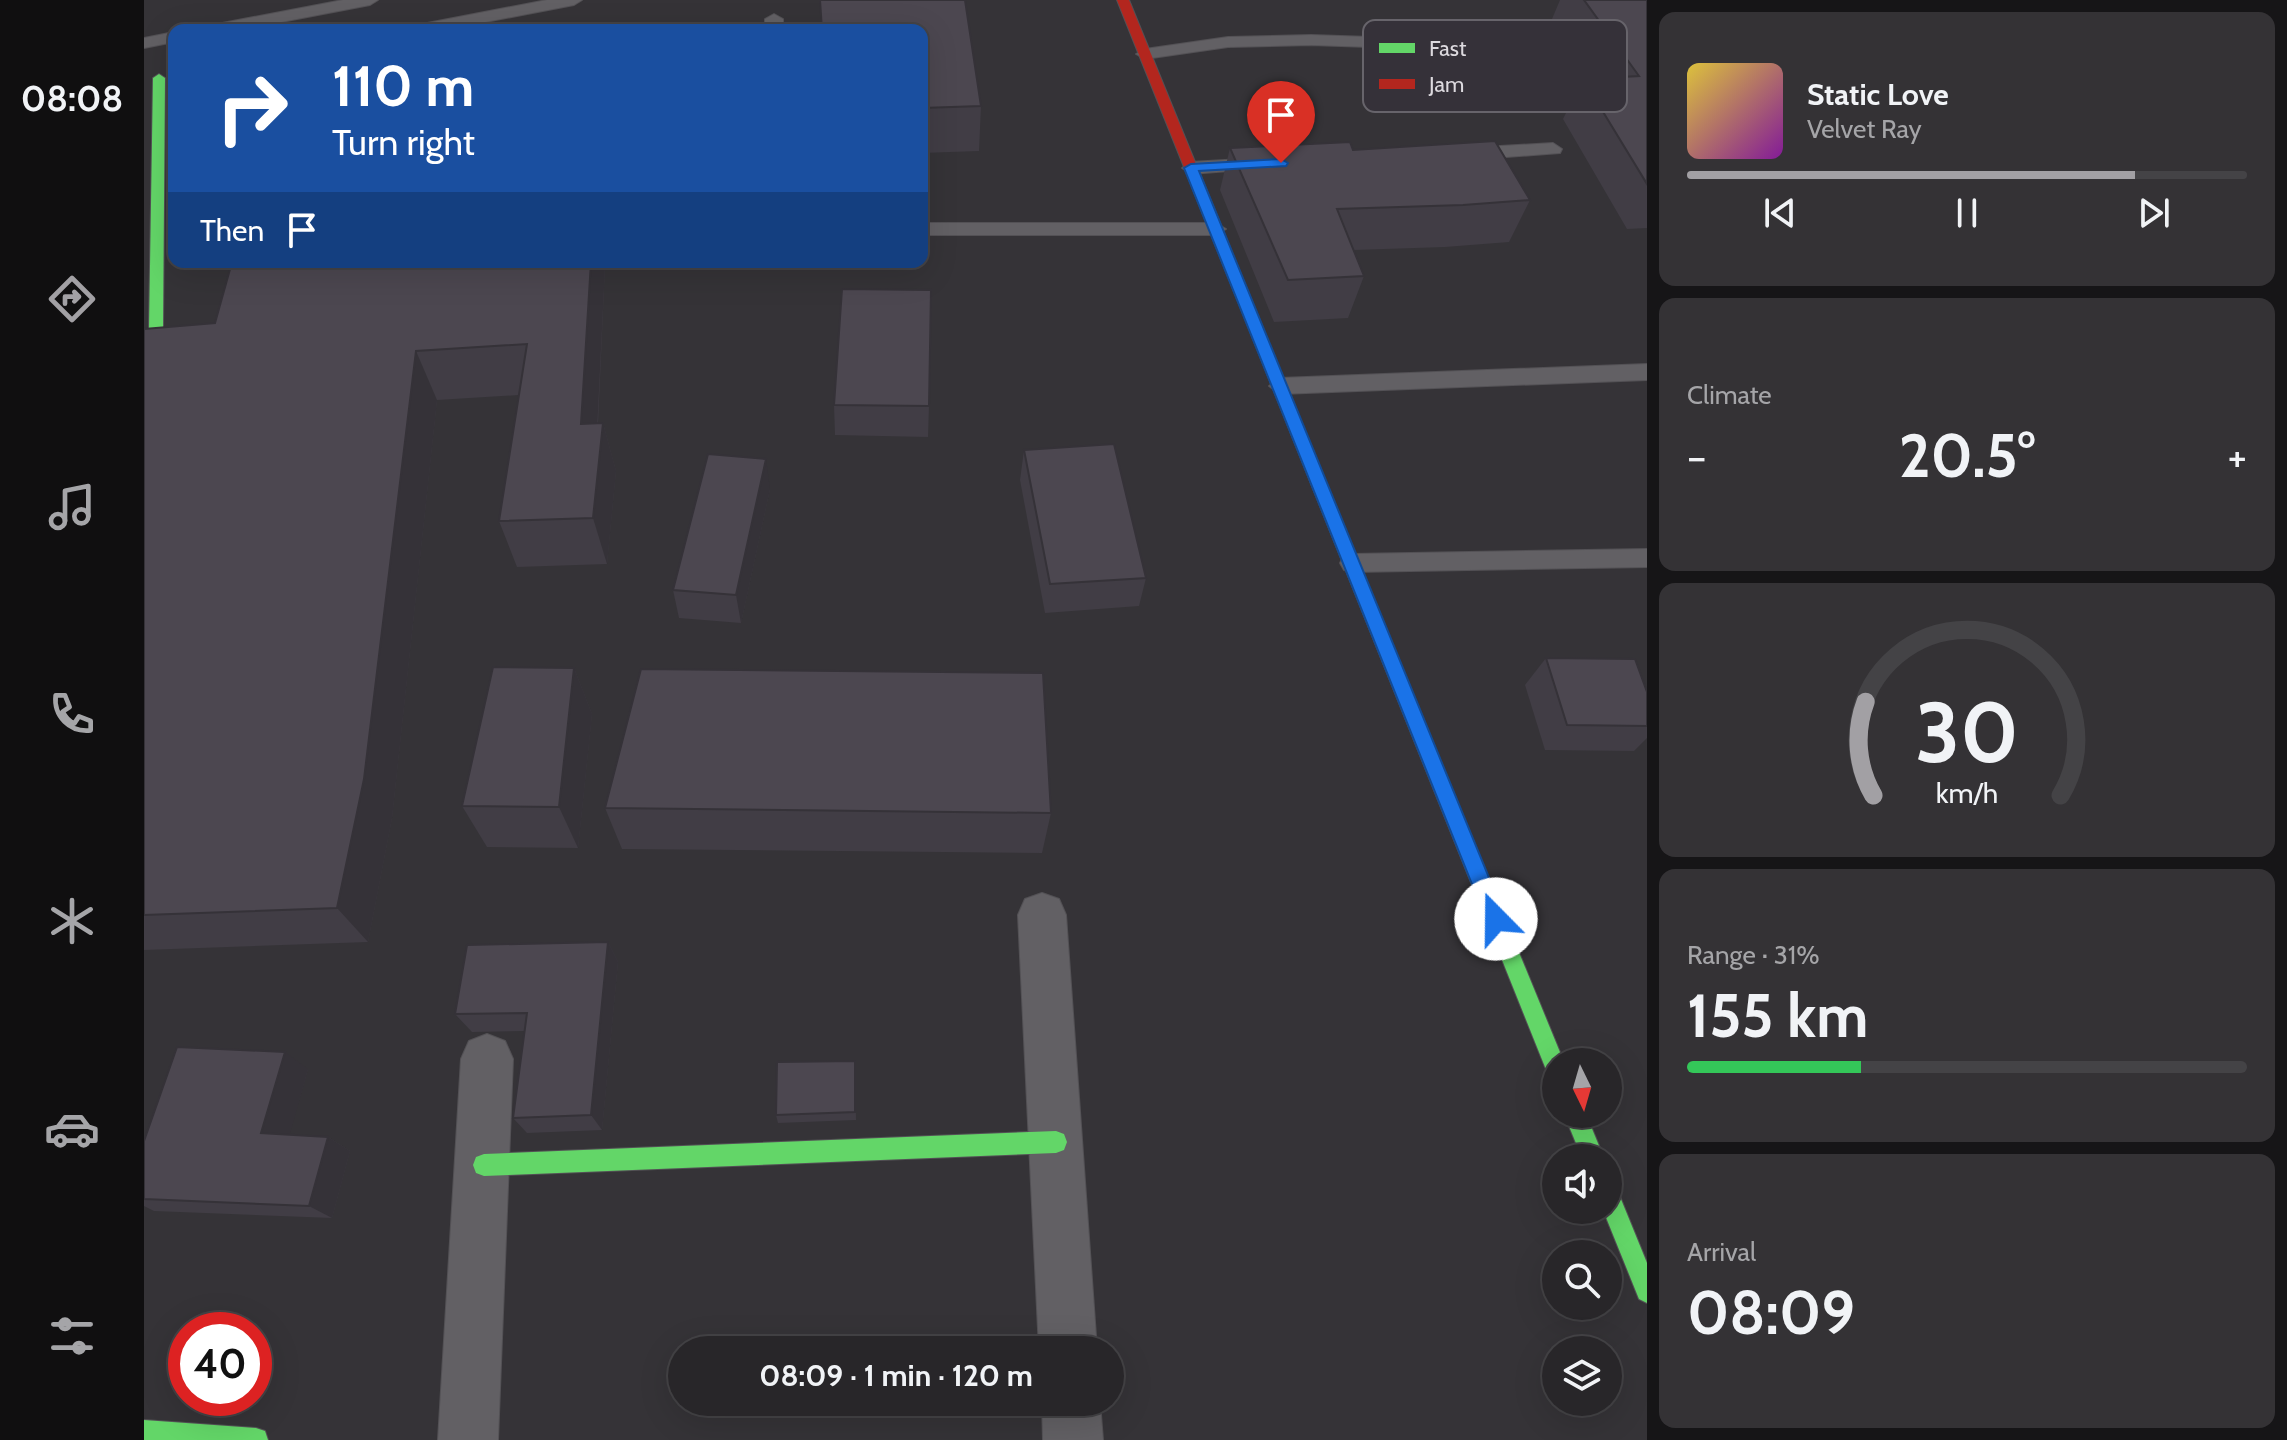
<!DOCTYPE html>
<meta charset="utf-8">
<style>
body{margin:0;font-family:Cabin,sans-serif;background:#343235;color:#f1f3f6;height:100vh;display:flex;flex-direction:column;font-size:30px;white-space:nowrap}
*{box-sizing:border-box;margin:0}
p{font-size:26px;color:#a5a5a8}
.icon{flex:none;width:44px;height:44px;fill:none;stroke:currentColor;stroke-width:2;stroke-linecap:round;stroke-linejoin:round}
.map{position:relative;flex:1;overflow:hidden}
.details{display:flex;flex-direction:column;gap:12px;padding:12px;background:#161517;width:640px}
.details>*{flex:none}
.hud{position:absolute;left:24px;top:24px;width:760px;height:244px;border-radius:16px;box-shadow:0 8px 32px #0002,0 0 0 2px #444346;background:#1a4fa0;color:#fff;overflow:hidden}
.needle{width:52px;rotate:175deg}
.controls{position:absolute;left:1398px;top:1048px;display:grid;gap:16px}
.controls a{display:grid;place-items:center;width:80px;height:80px;border-radius:50%;background:#282629;box-shadow:0 8px 32px #0002,0 0 0 2px #444346;font-size:40px}
.speed{position:absolute;left:24px;top:1312px;display:flex;gap:16px;font-size:40px;font-weight:700;text-align:center}
.speed>*{display:grid;place-content:center;width:104px;height:104px;border-radius:50%;background:#282629;box-shadow:0 8px 32px #0002,0 0 0 2px #444346;line-height:1}
.speed .limit{border:12px solid #d22;background:#fff;color:#111}
.pin{position:absolute;display:grid;place-items:center;width:68px;height:68px;color:#fff;margin:-82px -34px;border-radius:50% 50% 50% 0;rotate:-45deg;box-shadow:0 0 8px #0007}
.pin .icon{rotate:45deg}
.me{position:absolute;width:88px;margin:-44px;rotate:338deg;stroke-linejoin:round;filter:drop-shadow(0 0 6px #0008)}
.turn{display:flex;align-items:center;gap:28px;height:168px;padding:0 32px;font-size:36px}
.turn .icon{width:104px;height:104px;stroke-width:2.5}
.turn b{display:block;font-size:56px;line-height:68px}
.then{display:flex;align-items:center;height:76px;padding:0 32px;background:#0003;gap:16px;font-size:30px}
.big{font-size:60px;font-weight:700;line-height:1.1}
.details .card{flex:1;display:flex;flex-direction:column;justify-content:center;gap:12px;min-width:0;padding:0 28px;border-radius:16px;background:#343235}
.details .dial{align-items:center;gap:0}
.dial svg{height:208px;overflow:visible;fill:none;stroke:#444346;stroke-width:7;stroke-linecap:round;text-anchor:middle}
.dial text{fill:#f1f3f6;stroke:none}
.song{display:flex;align-items:center;gap:24px}
.cover{width:96px;height:96px;border-radius:12px;background:linear-gradient(135deg,hsl(50 70% 55%),hsl(290 70% 35%))}
.played{height:8px;border-radius:4px;background:linear-gradient(90deg,#a2a0a4 80%,#444346 80%)}
.keys{display:flex;justify-content:space-around;direction:ltr}
.heat{display:flex;justify-content:space-between;align-items:center;font-size:44px;direction:ltr}
.charge{height:12px;border-radius:6px;background:linear-gradient(90deg,#34c759 31%,#444346 0)}
.trip{position:absolute;left:524px;top:1336px;width:456px;height:80px;border-radius:40px;background:#282629;box-shadow:0 8px 32px #0002,0 0 0 2px #444346;font-weight:700;line-height:80px;text-align:center}
main{display:flex;flex:1;min-height:0}
.tabs{display:flex;flex-direction:column;width:144px;justify-content:space-around;align-items:center;background:#100f10;color:#a5a5a8}
.tabs .icon{width:56px;height:56px}
.tabs .active{color:#a2a0a4}
.tabs b{font-size:36px;color:#f1f3f6}
.map>svg:first-child{display:block}
.lines{fill:none;stroke-linecap:round;stroke-linejoin:round}
.lane-casing{stroke:#535155;stroke-width:2}
.street-casing{stroke:#535155;stroke-width:2}
.fast-casing{stroke:#535155;stroke-width:2}
.jam-casing{stroke:#535155;stroke-width:2}
.lane{fill:#626064;fill-rule:evenodd}
.street{fill:#626064;fill-rule:evenodd}
.fast{fill:#63d668;fill-rule:evenodd}
.jam{fill:#b3261e;fill-rule:evenodd}
.wall{fill:#413d45}
.shaded-wall{fill:#353238}
.building{fill:#4c4750;stroke:#353238;stroke-width:2}
.route{fill:#1a73e8;stroke:#114b97;stroke-width:2}
.key{fill:#353139;stroke:#67646b;stroke-width:2}
.key-label{font-size:22px;fill:#dddadf}
</style>
<main>
<nav class="tabs">
<b>08:08</b>
<svg class="icon active" aria-label="directions" viewBox="0 0 24 24"><path d="M12 3l9 9-9 9-9-9zM9 14v-3h6M13 9l2 2-2 2"/></svg>
<svg class="icon" aria-label="music" viewBox="0 0 24 24"><path d="M9 18V5l10-2v13"/><circle cx="6" cy="18" r="3"/><circle cx="16" cy="16" r="3"/></svg>
<svg class="icon" aria-label="phone" viewBox="0 0 24 24"><path d="M5 4h4l2 5-3 2q2 4 5 5l2-3 5 2v4C11 20 4 13 5 4z"/></svg>
<svg class="icon" aria-label="climate" viewBox="0 0 24 24"><path d="M12 3v18M4 7l16 10M4 17L20 7"/></svg>
<svg class="icon" aria-label="car" viewBox="0 0 24 24"><path d="M5 17H2v-5l4-1 3-4h7l3 4 3 1v5h-3M9 17h6M6 11h13"/><circle cx="7" cy="17" r="2"/><circle cx="17" cy="17" r="2"/></svg>
<svg class="icon" aria-label="filters" viewBox="0 0 24 24"><path d="M4 7h16M4 17h16"/><circle cx="9" cy="7" r="2"/><circle cx="15" cy="17" r="2"/></svg>
</nav>
<div class="map">
<svg width="1503" height="1440" viewBox="0 0 1503 1440">
<rect width="100%" height="100%" fill="#353337"/>
<g class="lines">
<defs>
<g id="lane">
<path d="M199,0H234L226,5L95,30H59L68,25Z"/>
<path d="M403,0H438L430,5L300,30H264L273,25Z"/>
<path d="M630,14L639,19V30H621V19Z"/>
<path d="M30,32V42L0,48V38Z"/>
<path d="M1167,35L1408,43L1417,48L1408,53L1167,45L1084,47L1001,59L992,54L1001,49L1084,37Z"/>
<path d="M1409,143L1418,149L1416,153L1322,160L1313,154L1322,148Z"/>
<path d="M1115,158L1122,160V168L1047,174L1038,168L1047,162Z"/>
<path d="M778,223H1072L1082,229L1072,235H778Z"/>
<path d="M1503,364V380L1136,394L1125,386L1136,378Z"/>
<path d="M1503,549V567L1208,572L1200,570L1196,563L1200,556L1208,554Z"/>
</g>
<g id="street">
<path d="M898,893L915,899L922,915L953,1350H895L874,915L881,899Z"/>
<path d="M343,1034L361,1041L369,1059L354,1440H294L317,1059L325,1041Z"/>
<path d="M898,1402H956L959,1440H899Z"/>
</g>
<g id="fast">
<path d="M15,74L21,78L19,330L5,348L0,349V334L5,329L9,78Z"/>
<path d="M1106,309L1113,314L1420,1062H1412V1077L1405,1074L1401,1067L1099,314Z"/>
<path d="M1420,1114H1442L1460,1158H1438Z"/>
<path d="M912,1131L920,1134L923,1142L920,1150L912,1153L340,1176L332,1173L329,1165L332,1157L340,1154Z"/>
<path d="M1464,1184L1472,1187L1503,1263V1303L1495,1299L1459,1210H1464Z"/>
<path d="M0,1420L112,1428L121,1431L124,1440H0Z"/>
</g>
<path id="jam" d="M973,0H985L1113,314L1111,317L1106,319L1099,314Z"/>
</defs>
<!-- lane casing -->
<use href="#lane" class="lane-casing"/>
<!-- street casing -->
<use href="#street" class="street-casing"/>
<!-- fast casing -->
<use href="#fast" class="fast-casing"/>
<!-- jam casing -->
<use href="#jam" class="jam-casing"/>
<!-- lane -->
<use href="#lane" class="lane"/>
<!-- street -->
<use href="#street" class="street"/>
<!-- fast -->
<use href="#fast" class="fast"/>
<!-- jam -->
<use href="#jam" class="jam"/>
</g>
<!-- wall -->
<g class="wall">
<path d="M1416,0H1503V228L1483,229L1419,119L1439,79L1448,78L1408,19Z"/>
<path d="M778,30L837,106L835,151L778,153Z"/>
<path d="M1086,148L1209,150L1386,200L1365,242L1301,247L1210,250L1220,276L1204,318L1130,322L1076,190Z"/>
<path d="M88,262H538L461,266L454,423H459L472,471L463,564L373,567L355,521L375,395L293,400L248,818L224,942L0,950V329L71,323Z"/>
<path d="M690,405L785,406L784,437L691,435Z"/>
<path d="M880,450L1002,578L995,606L901,613L876,480Z"/>
<path d="M626,489L597,623L535,618L529,590Z"/>
<path d="M1402,658L1503,692V738L1490,751L1401,750L1381,685Z"/>
<path d="M430,668L448,714L434,848L343,847L318,806Z"/>
<path d="M461,808L907,813L898,853L478,849Z"/>
<path d="M464,942L474,962L458,1130L383,1133L369,1118L381,1031L328,1032L311,1014Z"/>
<path d="M711,1061L712,1120L634,1123L632,1115Z"/>
<path d="M164,1069L145,1135L184,1137L206,1151L188,1218L10,1211L0,1206V1141Z"/>
</g>
<!-- shaded-wall -->
<g class="shaded-wall">
<path d="M447,262H460L461,266L451,472L437,424Z"/>
<path d="M272,351L293,400L248,818L224,942L193,908Z"/>
<path d="M459,423L472,471L463,564L449,518Z"/>
<path d="M622,459L626,489L597,623L592,595Z"/>
<path d="M430,668L448,714L434,848L415,807Z"/>
<path d="M464,942L474,962L458,1130L447,1115Z"/>
<path d="M141,1052L164,1069L142,1148L117,1133Z"/>
<path d="M184,1137L206,1151L188,1218L165,1206Z"/>
</g>
<!-- building -->
<g class="building">
<path d="M676,0H821L837,106L778,108V30H678Z"/>
<path d="M1440,0H1503V184L1439,79L1495,76Z"/>
<path d="M537,23L536,30H395V28Z"/>
<path d="M1351,141L1386,200L1319,205L1193,209L1220,276L1144,280L1086,148L1206,142L1209,150Z"/>
<path d="M88,262H447L437,424L459,423L449,518L355,521L383,344L272,351L220,779L193,908L0,915V329L71,323Z"/>
<path d="M698,289L787,290L785,406L690,405Z"/>
<path d="M970,444L1002,578L906,584L880,450Z"/>
<path d="M564,454L622,459L592,595L529,590Z"/>
<path d="M1402,658L1491,659L1503,692V726L1423,725Z"/>
<path d="M349,667L430,668L415,807L318,806Z"/>
<path d="M497,669L899,673L907,813L461,808Z"/>
<path d="M464,942L447,1115L369,1118L383,1013L311,1014L323,945Z"/>
<path d="M33,1047L141,1052L117,1133L184,1137L165,1206L0,1199V1141Z"/>
<path d="M711,1061V1112L632,1115L633,1062Z"/>
</g>
<!-- route -->
<path class="route" d="M1137,159L1144,163L1142,166L1055,171L1362,919L1359,925L1352,928L1345,925L1342,919L1040,168L1047,164Z"/>
<!-- legend -->
<rect x="1219" y="20" width="264" height="92" rx="12" class="key"/>
<rect x="1235" y="43" width="36" height="10" fill="#63d668"/>
<rect x="1235" y="79" width="36" height="10" fill="#b3261e"/>
<g class="key-label">
<text x="1285" y="56">Fast</text>
<text x="1285" y="92">Jam</text>
</g>
</svg>
<div class="controls">
<a><svg class="needle" viewBox="-14 -14 28 28"><path d="M0-13l5 13h-10z" fill="#e53935"/><path d="M0 13l5-13h-10z" fill="#a5a5a8"/></svg></a>
<a><svg class="icon" aria-label="sound" viewBox="0 0 24 24"><path d="M4 9h4l5-4v14l-5-4H4zM17 9q2 3 0 6"/></svg></a>
<a><svg class="icon" aria-label="search" viewBox="0 0 24 24"><circle cx="10" cy="10" r="6"/><path d="M15 15l6 6"/></svg></a>
<a><svg class="icon" aria-label="layers" viewBox="0 0 24 24"><path d="M12 4l9 5-9 5-9-5zM3 14l9 5 9-5"/></svg></a>
</div>
<div class="speed"><div class="limit">40</div></div>
<div class="pin" style="left:1137px;top:163px;background:#d93025"><svg class="icon" aria-label="arrive" viewBox="0 0 24 24"><path d="M6 21V4h12l-3 4 3 4H6"/></svg></div>
<svg class="me" style="left:1352px;top:919px" viewBox="-20 -20 40 40"><circle r="19" fill="#fff"/><path d="M0-13L10 11 0 6-10 11z" fill="#1a73e8"/></svg>
<div class="trip">08:09 · 1 min · 120 m</div>
<div class="hud">
<div class="turn"><svg class="icon" aria-label="right" viewBox="0 0 24 24"><path d="M7 20v-9h11M14 6l5 5-5 5"/></svg><div><b>110 m</b>Turn right</div></div>
<div class="then">Then<svg class="icon" aria-label="arrive" viewBox="0 0 24 24"><path d="M6 21V4h12l-3 4 3 4H6"/></svg></div>
</div>
</div>
<section class="details">
<div class="card">
<div class="song"><i class="cover"></i><div><b>Static Love</b><p>Velvet Ray</p></div></div>
<div class="played"></div>
<div class="keys"><svg class="icon" aria-label="previous" viewBox="0 0 24 24"><path d="M18 5L8 12l10 7zM5 5v14"/></svg><svg class="icon" aria-label="pause" viewBox="0 0 24 24"><path d="M8 5v14M16 5v14"/></svg><svg class="icon" aria-label="next" viewBox="0 0 24 24"><path d="M6 5l10 7-10 7zM19 5v14"/></svg></div>
</div>
<div class="card"><p>Climate</p>
<div class="heat"><a>−</a><b class="big">20.5°</b><a>+</a></div>
</div>
<div class="card dial"><svg viewBox="0 0 100 80">
<path d="M14 69A42 42 0 1 1 86 69"/>
<path d="M14 69A42 42 0 0 1 11 33" stroke="#a2a0a4"/>
<text x="50" y="56" font-size="32" font-weight="700">30</text>
<text x="50" y="72" font-size="11">km/h</text>
</svg></div>
<div class="card"><p>Range · 31%</p><b class="big">155 km</b><div class="charge"></div></div>
<div class="card"><p>Arrival</p><b class="big">08:09</b></div>
</section>
</main>
